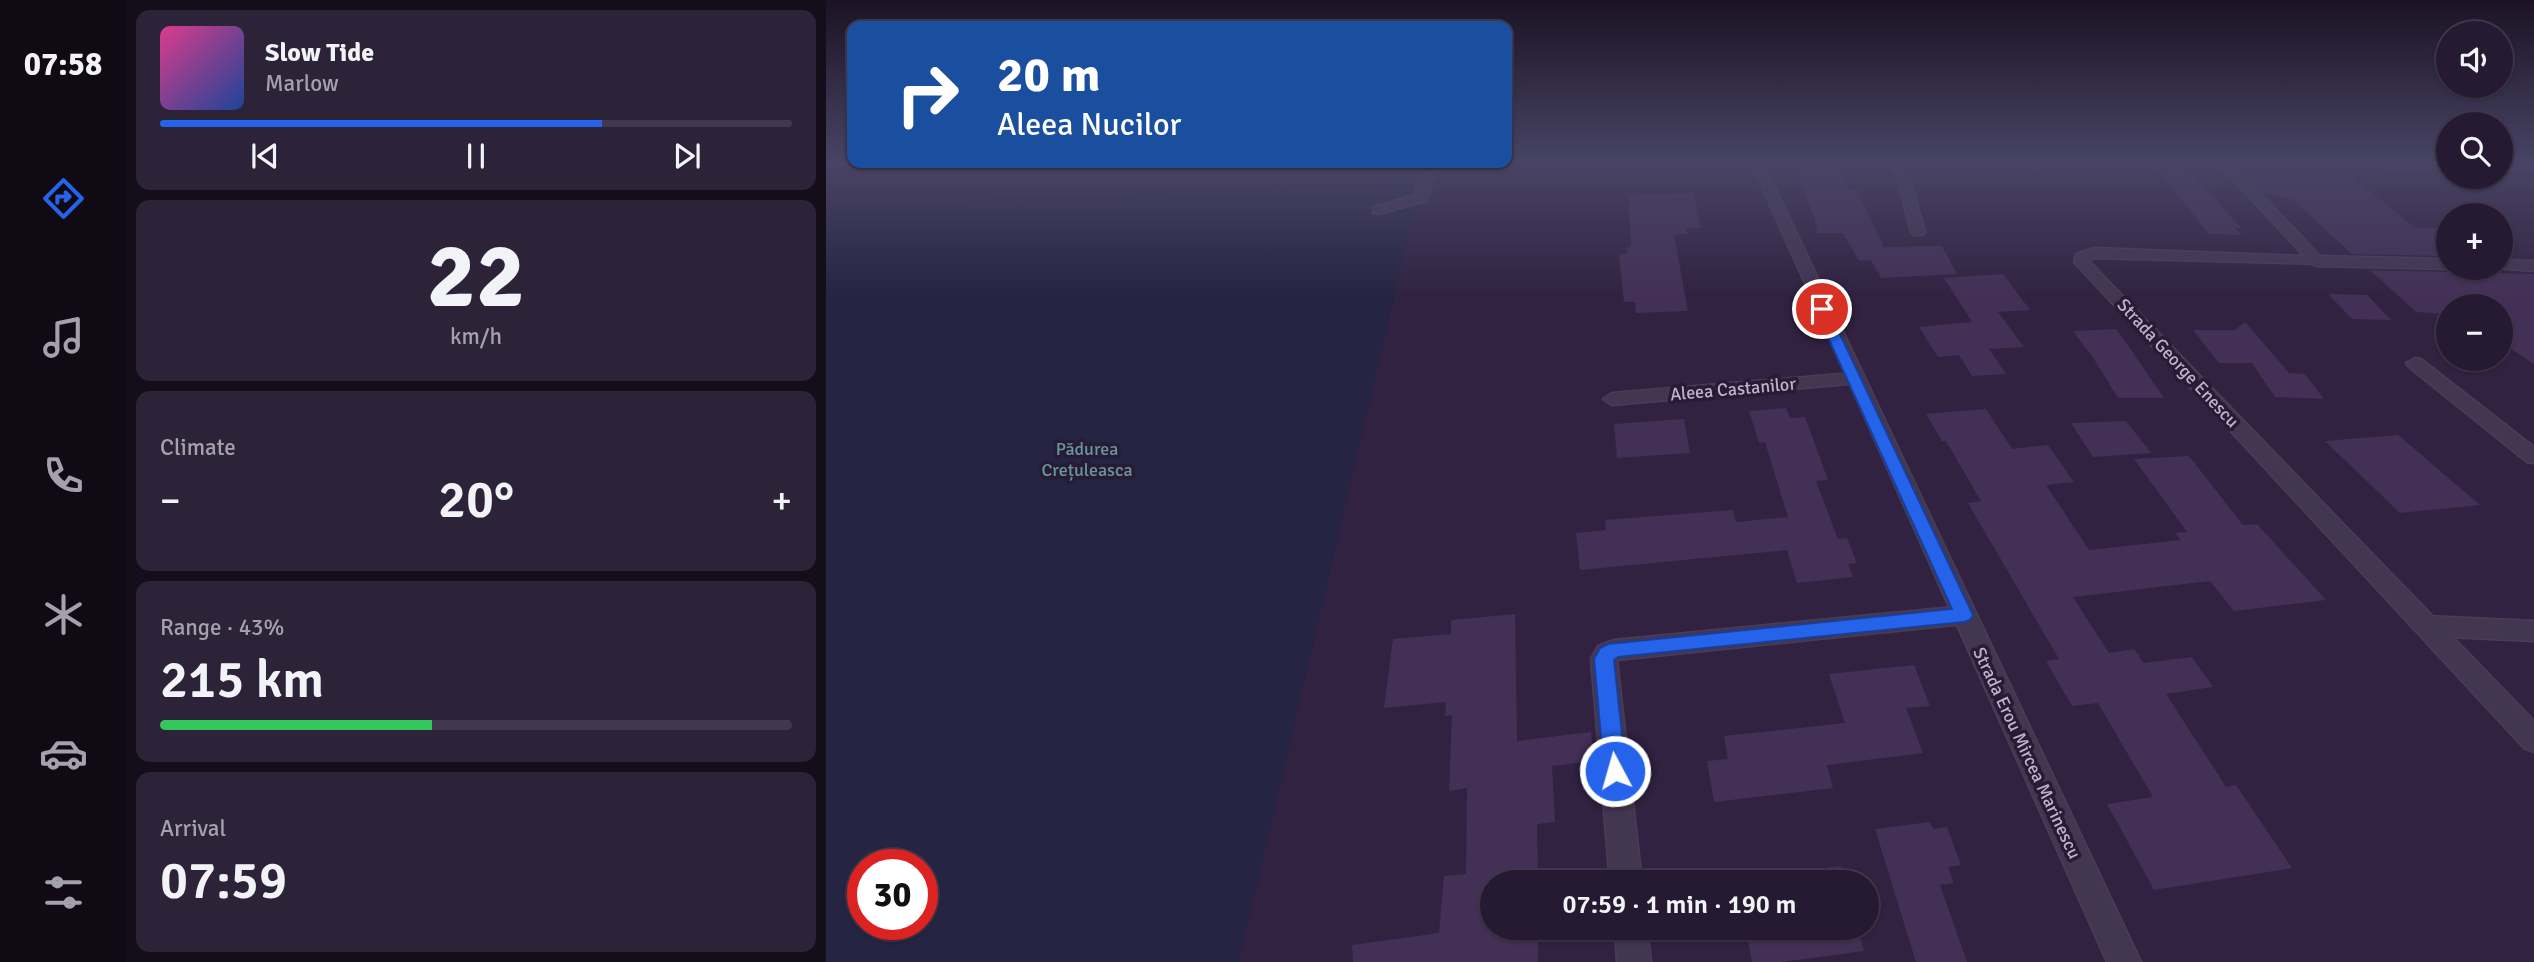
<!DOCTYPE html>
<meta charset="utf-8">
<style>
body{margin:0;font-family:Signika,sans-serif;background:#2d2339;color:#f1f3f6;height:100vh;display:flex;flex-direction:column;font-size:26px;white-space:nowrap}
*{box-sizing:border-box;margin:0}
p{font-size:23px;color:#a3a1ab}
.icon{flex:none;width:38px;height:38px;fill:none;stroke:currentColor;stroke-width:2;stroke-linecap:round;stroke-linejoin:round}
.map{position:relative;flex:1;overflow:hidden}
.sheet{display:flex;flex-direction:column;gap:10px;padding:10px;background:#140e1b;width:700px}
.sheet>*{flex:none}
.guide{position:absolute;left:21px;top:21px;width:665px;height:147px;border-radius:14px;box-shadow:0 2px 5px #0004,0 0 0 2px #42384d;background:#1a4fa0;color:#fff;overflow:hidden}
.fabs{position:absolute;left:1610px;top:21px;display:grid;gap:14px}
.fabs a{display:grid;place-items:center;width:77px;height:77px;border-radius:50%;background:#251a31;box-shadow:0 2px 5px #0004,0 0 0 2px #42384d;font-size:35px}
.speed{position:absolute;left:21px;top:849px;display:flex;gap:14px;font-size:35px;font-weight:700;text-align:center}
.speed>*{display:grid;place-content:center;width:91px;height:91px;border-radius:50%;background:#251a31;box-shadow:0 2px 5px #0004,0 0 0 2px #42384d;line-height:1}
.speed .limit{border:10px solid #d22;background:#fff;color:#111}
.pin{position:absolute;display:grid;place-items:center;width:60px;height:60px;color:#fff;margin:-30px;border:4px solid #fff;border-radius:50%;box-shadow:0 2px 7px #0007}
.me{position:absolute;width:77px;margin:-38px;rotate:354deg;stroke-linejoin:round;filter:drop-shadow(0 0 5px #0008)}
.turn{display:flex;align-items:center;gap:24px;height:147px;padding:0 35px;font-size:32px}
.turn .icon{width:91px;height:91px;stroke-width:2.5}
.turn b{display:block;font-size:49px;line-height:60px}
.big{font-size:52px;font-weight:600;line-height:1.1}
.sheet .card{flex:1;display:flex;flex-direction:column;justify-content:center;gap:10px;min-width:0;padding:0 24px;border-radius:14px;background:#2d2339}
.sheet .dial{align-items:center;gap:0}
.dial b{font-size:91px;line-height:1}
.song{display:flex;align-items:center;gap:21px}
.cover{width:84px;height:84px;border-radius:10px;background:linear-gradient(135deg,hsl(330 70% 55%),hsl(220 70% 35%))}
.played{height:7px;border-radius:4px;background:linear-gradient(90deg,#2563eb 70%,#42384d 70%)}
.keys{display:flex;justify-content:space-around;direction:ltr}
.heat{display:flex;justify-content:space-between;align-items:center;font-size:38px;direction:ltr}
.charge{height:10px;border-radius:5px;background:linear-gradient(90deg,#34c759 43%,#42384d 0)}
.trip{position:absolute;left:654px;top:870px;width:399px;height:70px;border-radius:35px;background:#251a31;box-shadow:0 2px 5px #0004,0 0 0 2px #42384d;font-weight:600;line-height:70px;text-align:center}
main{display:flex;flex:1;min-height:0}
.tab-bar{display:flex;flex-direction:column;width:126px;justify-content:space-around;align-items:center;background:#0f0a14;color:#a3a1ab}
.tab-bar .icon{width:49px;height:49px}
.tab-bar .selected{color:#2563eb}
.tab-bar b{font-size:32px;color:#f1f3f6}
.map>svg:first-child{display:block}
.green{fill:#252442;fill-rule:evenodd}
.building{fill:#433056}
.lines{fill:none;stroke-linecap:round;stroke-linejoin:round}
.minor-casing{stroke:#4a3c57;stroke-width:3}
.tertiary-casing{stroke:#4a3c57;stroke-width:3}
.minor{fill:#433651;fill-rule:evenodd}
.tertiary{fill:#433651;fill-rule:evenodd}
.route{fill:#2563eb;stroke:#184099;stroke-width:2}
.labels{text-anchor:middle;dominant-baseline:central;stroke-width:7;stroke-linejoin:round;paint-order:stroke}
.street-label{font-size:18px;fill:#c0b2cb;stroke:#281b36}
.park-label{font-size:18px;fill:#67979f;stroke:#281b36}
</style>
<main>
<nav class="tab-bar">
<b>07:58</b>
<svg class="icon selected" aria-label="directions" viewBox="0 0 24 24"><path d="M12 3l9 9-9 9-9-9zM9 14v-3h6M13 9l2 2-2 2"/></svg>
<svg class="icon" aria-label="music" viewBox="0 0 24 24"><path d="M9 18V5l10-2v13"/><circle cx="6" cy="18" r="3"/><circle cx="16" cy="16" r="3"/></svg>
<svg class="icon" aria-label="phone" viewBox="0 0 24 24"><path d="M5 4h4l2 5-3 2q2 4 5 5l2-3 5 2v4C11 20 4 13 5 4z"/></svg>
<svg class="icon" aria-label="climate" viewBox="0 0 24 24"><path d="M12 3v18M4 7l16 10M4 17L20 7"/></svg>
<svg class="icon" aria-label="car" viewBox="0 0 24 24"><path d="M5 17H2v-5l4-1 3-4h7l3 4 3 1v5h-3M9 17h6M6 11h13"/><circle cx="7" cy="17" r="2"/><circle cx="17" cy="17" r="2"/></svg>
<svg class="icon" aria-label="filters" viewBox="0 0 24 24"><path d="M4 7h16M4 17h16"/><circle cx="9" cy="7" r="2"/><circle cx="15" cy="17" r="2"/></svg>
</nav>
<section class="sheet">
<div class="card">
<div class="song"><i class="cover"></i><div><b>Slow Tide</b><p>Marlow</p></div></div>
<div class="played"></div>
<div class="keys"><svg class="icon" aria-label="previous" viewBox="0 0 24 24"><path d="M18 5L8 12l10 7zM5 5v14"/></svg><svg class="icon" aria-label="pause" viewBox="0 0 24 24"><path d="M8 5v14M16 5v14"/></svg><svg class="icon" aria-label="next" viewBox="0 0 24 24"><path d="M6 5l10 7-10 7zM19 5v14"/></svg></div>
</div>
<div class="card dial"><b>22</b><p>km/h</p></div>
<div class="card"><p>Climate</p>
<div class="heat"><a>−</a><b class="big">20°</b><a>+</a></div>
</div>
<div class="card"><p>Range · 43%</p><b class="big">215 km</b><div class="charge"></div></div>
<div class="card"><p>Arrival</p><b class="big">07:59</b></div>
</section>
<div class="map">
<svg width="1708" height="962" viewBox="0 0 1708 962">
<rect width="100%" height="100%" fill="#312241"/>
<!-- green -->
<path class="green" d="M596,177L413,962H0V207L303,194ZM37,864H96V924H37Z"/>
<!-- building -->
<g class="building">
<path d="M967,162H1014L1022,189H1030L1058,247L1116,246L1131,274L1055,278L1045,260L1033,261L1017,233H991L989,219Z"/>
<path d="M1329,167L1361,168L1415,228H1409L1415,235L1383,234Z"/>
<path d="M1420,174L1526,177L1589,228H1622V256L1526,254L1467,200L1435,191Z"/>
<path d="M867,193L875,228H860L862,234L848,235L862,311L810,313L809,302H798L793,254H801V247L805,246L802,195Z"/>
<path d="M1544,270L1708,274V364L1675,342V306H1622V314L1590,312Z"/>
<path d="M1177,274L1204,310L1172,312L1198,347L1163,349L1180,374L1146,376L1133,355L1112,357L1093,327L1146,322L1118,278Z"/>
<path d="M1502,294L1541,295L1565,320L1526,319Z"/>
<path d="M1419,322L1463,373L1479,374L1498,399L1449,397L1426,363H1393L1367,330H1409Z"/>
<path d="M1290,329L1299,341L1338,398H1292L1268,359L1247,331Z"/>
<path d="M960,408L964,418L979,417L1002,480L990,481L1012,539L1021,538L1031,563L1022,564L1027,577L971,583L961,550L754,570L750,533L780,530L779,520L907,510L910,522L962,517L939,442L933,443L923,411Z"/>
<path d="M1160,409L1186,449L1222,445L1248,482L1220,485L1263,550L1355,540L1349,533L1361,532L1308,459L1363,456L1417,525L1431,524L1500,600L1408,611L1384,581L1247,597L1283,653L1308,649L1318,663L1366,657L1387,687L1340,694L1400,787L1410,785L1466,868L1328,890L1281,804L1327,797L1272,703L1246,706L1220,661L1233,659L1142,503L1155,501L1120,441H1116L1100,414Z"/>
<path d="M858,419L864,453L791,458L788,424Z"/>
<path d="M1300,421L1325,453L1267,457L1245,423Z"/>
<path d="M1572,435L1654,505L1574,513L1499,441Z"/>
<path d="M689,614L691,741L765,732L768,761L726,766L729,822L711,824L712,882H667V928H712V962H527L526,945L613,933L618,876L640,874L641,788L623,791L626,715L619,716L620,702L558,708L567,639L625,634V620Z"/>
<path d="M1088,665L1104,706L1080,708L1097,753L1001,765L1007,788L888,802L881,761L902,759L898,736L1019,723L1003,674Z"/>
<path d="M1104,822L1107,829L1121,827L1135,865L1122,867L1128,883L1114,885L1141,962H1090L1049,829Z"/>
<path d="M1015,866L1019,882H931L930,877Z"/>
<path d="M920,928H1031L1038,951L956,962H926Z"/>
</g>
<g class="lines">
<defs>
<g id="minor">
<path d="M1067,162H1079L1099,232L1097,235H1087L1085,232Z"/>
<path d="M1518,162H1622V168L1524,166Z"/>
<path d="M1675,162H1708V170L1675,169Z"/>
<path d="M603,163H615L600,201L552,214L547,213V207L589,195L593,179Z"/>
<path d="M1491,256L1622,259V268H1625L1622,269L1491,266L1486,264L1483,261L1486,258Z"/>
<path d="M1675,260L1708,261V271L1670,268H1675Z"/>
<path d="M1589,358L1595,359L1708,447V463L1701,462L1583,367L1580,363Z"/>
<path d="M1028,373L1034,375L1037,379L1034,383L786,405L777,399L786,393Z"/>
<path d="M1138,606L1147,608L1150,615L1147,622L1138,624L791,660L816,882H784L765,659L772,646L788,640Z"/>
<path d="M1601,616L1708,621V641L1601,636L1592,633L1589,626L1592,619Z"/>
<path d="M789,928H821L825,962H791Z"/>
</g>
<g id="tertiary">
<path d="M925,162H937L1315,962H1281Z"/>
<path d="M1391,162H1404L1496,258L1499,261L1496,264L1269,258L1263,261L1708,721V752L1698,748L1248,262L1250,254L1268,248L1478,256Z"/>
</g>
</defs>
<!-- minor casing -->
<use href="#minor" class="minor-casing"/>
<!-- tertiary casing -->
<use href="#tertiary" class="tertiary-casing"/>
<!-- minor -->
<use href="#minor" class="minor"/>
<!-- tertiary -->
<use href="#tertiary" class="tertiary"/>
</g>
<!-- sky -->
<linearGradient id="sky" x2="0" y2="1"><stop stop-color="#1b1324"/><stop offset="0.55" stop-color="#484465"/><stop offset="1" stop-color="#484465" stop-opacity="0"/></linearGradient>
<rect width="1708" height="296" fill="url(#sky)"/>
<!-- route -->
<path class="route" d="M996,305L1002,309L1147,615L1144,620L1138,622L792,657L788,660L800,771L797,778L789,780L781,778L778,771L768,659L774,648L782,644L1126,609L989,309Z"/>
<g class="labels">
<!-- street labels -->
<g class="street-label">
<text transform="translate(1352 363) rotate(47)">Strada George Enescu</text>
<text transform="translate(907 389) rotate(-5)">Aleea Castanilor</text>
<text transform="translate(1201 753) rotate(65)">Strada Erou Mircea Marinescu</text>
</g>
<!-- park labels -->
<g class="park-label">
<text x="261" y="449">Pădurea<tspan x="261" dy="21">Crețuleasca</tspan></text>
</g>
</g>
</svg>
<div class="fabs">
<a><svg class="icon" aria-label="sound" viewBox="0 0 24 24"><path d="M4 9h4l5-4v14l-5-4H4zM17 9q2 3 0 6"/></svg></a>
<a><svg class="icon" aria-label="search" viewBox="0 0 24 24"><circle cx="10" cy="10" r="6"/><path d="M15 15l6 6"/></svg></a>
<a>+</a>
<a>−</a>
</div>
<div class="speed"><div class="limit">30</div></div>
<div class="pin" style="left:996px;top:309px;background:#d93025"><svg class="icon" aria-label="arrive" viewBox="0 0 24 24"><path d="M6 21V4h12l-3 4 3 4H6"/></svg></div>
<svg class="me" style="left:789px;top:771px" viewBox="-20 -20 40 40"><circle r="17" fill="#2563eb" stroke="#fff" stroke-width="3"/><path d="M0-11L8 9 0 5-8 9z" fill="#fff"/></svg>
<div class="trip">07:59 · 1 min · 190 m</div>
<div class="guide">
<div class="turn"><svg class="icon" aria-label="right" viewBox="0 0 24 24"><path d="M7 20v-9h11M14 6l5 5-5 5"/></svg><div><b>20 m</b>Aleea Nucilor</div></div>
</div>
</div>
</main>
